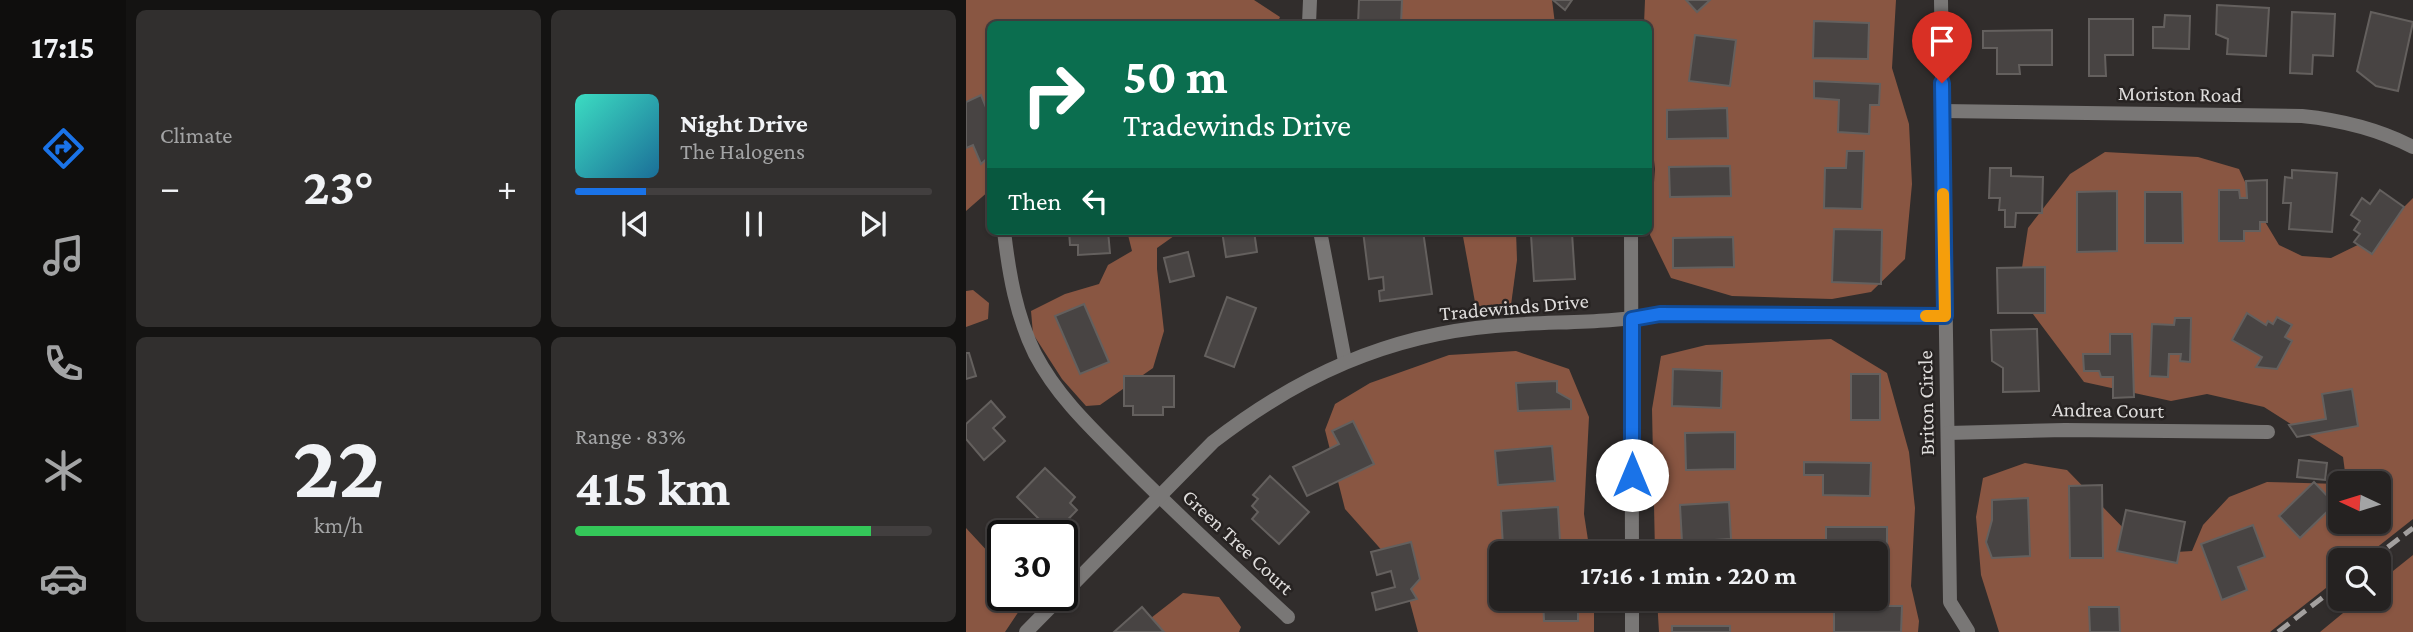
<!DOCTYPE html>
<meta charset="utf-8">
<style>
body{margin:0;font-family:"Crimson Pro",serif;background:#312f2e;color:#f1f3f6;height:100vh;display:flex;flex-direction:column;font-size:26px;white-space:nowrap}
*{box-sizing:border-box;margin:0}
p{font-size:23px;color:#a3a4a5}
.icon{flex:none;width:38px;height:38px;fill:none;stroke:currentColor;stroke-width:2;stroke-linecap:round;stroke-linejoin:round}
.map{position:relative;flex:1;overflow:hidden}
.drawer{display:flex;flex-direction:column;gap:10px;padding:10px;background:#141312;width:840px}
.drawer>*{flex:none}
.hud{position:absolute;left:21px;top:21px;width:665px;height:214px;border-radius:10px;box-shadow:0 2px 5px #0004,0 0 0 2px #423f3f;background:#0b6e4f;color:#fff;overflow:hidden}
.needle{width:46px;rotate:274deg}
.controls{position:absolute;left:1362px;top:471px;display:grid;gap:14px}
.controls a{display:grid;place-items:center;width:63px;height:63px;border-radius:10px;background:#252221;box-shadow:0 2px 5px #0004,0 0 0 2px #423f3f;font-size:35px}
.speed{position:absolute;left:21px;top:520px;display:flex;gap:14px;font-size:35px;font-weight:700;text-align:center}
.speed>*{display:grid;place-content:center;width:91px;height:91px;border-radius:50%;background:#252221;box-shadow:0 2px 5px #0004,0 0 0 2px #423f3f;line-height:1}
.speed .limit{border:4px solid #111;border-radius:10px;background:#fff;color:#111}
.pin{position:absolute;display:grid;place-items:center;width:60px;height:60px;color:#fff;margin:-72px -30px;border-radius:50% 50% 50% 0;rotate:-45deg;box-shadow:0 0 7px #0007}
.pin .icon{rotate:45deg}
.me{position:absolute;width:77px;margin:-38px;rotate:0deg;stroke-linejoin:round;filter:drop-shadow(0 0 5px #0008)}
.turn{display:flex;align-items:center;gap:24px;height:147px;padding:0 21px;font-size:32px}
.turn .icon{width:91px;height:91px;stroke-width:2.5}
.turn b{display:block;font-size:49px;line-height:60px}
.then{display:flex;align-items:center;height:66px;padding:0 21px;background:#0003;gap:14px;font-size:26px}
.big{font-size:52px;font-weight:700;line-height:1.1}
.drawer .card{flex:1;display:flex;flex-direction:column;justify-content:center;gap:10px;min-width:0;padding:0 24px;border-radius:10px;background:#312f2e}
.drawer .dial{align-items:center;gap:0}
.dial b{font-size:91px;line-height:1}
.song{display:flex;align-items:center;gap:21px}
.cover{width:84px;height:84px;border-radius:10px;background:linear-gradient(135deg,hsl(170 70% 55%),hsl(200 70% 35%))}
.played{height:7px;border-radius:4px;background:linear-gradient(90deg,#1a73e8 20%,#423f3f 20%)}
.keys{display:flex;justify-content:space-around;direction:ltr}
.heat{display:flex;justify-content:space-between;align-items:center;font-size:38px;direction:ltr}
.charge{height:10px;border-radius:5px;background:linear-gradient(90deg,#34c759 83%,#423f3f 0)}
.drawer .tiles{flex:1;display:grid;gap:10px;grid-template-columns:repeat(2,1fr)}
.trip{position:absolute;left:523px;top:541px;width:399px;height:70px;border-radius:10px;background:#252221;box-shadow:0 2px 5px #0004,0 0 0 2px #423f3f;font-weight:700;line-height:70px;text-align:center}
main{display:flex;flex:1;min-height:0}
.tab-bar{display:flex;flex-direction:column;width:126px;justify-content:space-around;align-items:center;background:#0f0e0d;color:#a3a4a5}
.tab-bar .icon{width:49px;height:49px}
.tab-bar .current{color:#1a73e8}
.tab-bar b{font-size:32px;color:#f1f3f6}
.map>svg:first-child{display:block}
.forest{fill:#895642}
.building{fill:#484443;stroke:#64605e;stroke-width:2}
.lines{fill:none;stroke-linecap:round;stroke-linejoin:round}
.street{stroke:#797776;stroke-width:14}
.rail{stroke:#a3a09f;stroke-width:5;stroke-dasharray:14 7;stroke-linecap:butt}
.route-casing{stroke:#114b97;stroke-width:18}
.route{stroke:#1a73e8;stroke-width:12}
.slow{stroke:#f59e0b;stroke-width:12}
.labels{text-anchor:middle;dominant-baseline:central;stroke-width:5;stroke-linejoin:round;paint-order:stroke}
.street-label{font-size:21px;fill:#dedcdb;stroke:#272322}
</style>
<main>
<nav class="tab-bar">
<b>17:15</b>
<svg class="icon current" aria-label="directions" viewBox="0 0 24 24"><path d="M12 3l9 9-9 9-9-9zM9 14v-3h6M13 9l2 2-2 2"/></svg>
<svg class="icon" aria-label="music" viewBox="0 0 24 24"><path d="M9 18V5l10-2v13"/><circle cx="6" cy="18" r="3"/><circle cx="16" cy="16" r="3"/></svg>
<svg class="icon" aria-label="phone" viewBox="0 0 24 24"><path d="M5 4h4l2 5-3 2q2 4 5 5l2-3 5 2v4C11 20 4 13 5 4z"/></svg>
<svg class="icon" aria-label="climate" viewBox="0 0 24 24"><path d="M12 3v18M4 7l16 10M4 17L20 7"/></svg>
<svg class="icon" aria-label="car" viewBox="0 0 24 24"><path d="M5 17H2v-5l4-1 3-4h7l3 4 3 1v5h-3M9 17h6M6 11h13"/><circle cx="7" cy="17" r="2"/><circle cx="17" cy="17" r="2"/></svg>
</nav>
<section class="drawer">
<div class="tiles">
<div class="card"><p>Climate</p>
<div class="heat"><a>−</a><b class="big">23°</b><a>+</a></div>
</div>
<div class="card">
<div class="song"><i class="cover"></i><div><b>Night Drive</b><p>The Halogens</p></div></div>
<div class="played"></div>
<div class="keys"><svg class="icon" aria-label="previous" viewBox="0 0 24 24"><path d="M18 5L8 12l10 7zM5 5v14"/></svg><svg class="icon" aria-label="pause" viewBox="0 0 24 24"><path d="M8 5v14M16 5v14"/></svg><svg class="icon" aria-label="next" viewBox="0 0 24 24"><path d="M6 5l10 7-10 7zM19 5v14"/></svg></div>
</div>
<div class="card dial"><b>22</b><p>km/h</p></div>
<div class="card"><p>Range · 83%</p><b class="big">415 km</b><div class="charge"></div></div>
</div>
</section>
<div class="map">
<svg width="1447" height="632" viewBox="0 0 1447 632">
<rect width="100%" height="100%" fill="#312d2c"/>
<!-- forest -->
<g class="forest">
<path d="M0,0H288L314,17L311,24H24V190L0,211Z"/>
<path d="M429,0H586L589,24H430Z"/>
<path d="M679,0H930L926,68L943,124L946,184L939,259L905,292L866,299L766,296L705,278L684,235L689,169L682,108V24H678Z"/>
<path d="M1139,152L1232,157L1273,169L1292,210L1313,245L1336,256L1365,258L1408,237L1447,198V519L1395,560H1374V577L1304,632H1033L1015,575L1010,517L1017,478L1059,463L1101,470L1165,536L1194,553L1226,551L1237,525L1263,497L1301,482L1374,484V522H1412V483H1374L1379,472L1377,457L1298,407L1241,394L1205,401L1118,382L1052,294L1062,228L1104,174Z"/>
<path d="M161,231H215L191,248V269L198,331L187,368L134,405L120,406L96,379L67,334L65,311L99,294L133,284L142,265L166,251Z"/>
<path d="M496,231H550L551,260L545,305L521,312L509,302Z"/>
<path d="M7,290L23,303L22,319L0,327V291Z"/>
<path d="M865,339L921,373L943,452L949,508L945,586L953,621L952,632H693L691,599L910,598V553H689L686,409L695,356L740,345Z"/>
<path d="M550,351L603,369L623,417L618,514L624,553H536V598L628,599V632H452L436,573L379,509L359,430L369,404L404,383L483,355Z"/>
<path d="M0,528L37,568V595H54L55,608L39,632H0Z"/>
<path d="M1447,555V632H1354L1394,599L1412,598V583Z"/>
<path d="M217,593L253,597L275,627L273,632H167Z"/>
</g>
<!-- building -->
<g class="building">
<path d="M393,0H436L435,24H392Z"/>
<path d="M587,0H606L599,10Z"/>
<path d="M720,0H744L731,12Z"/>
<path d="M1251,5L1303,8L1300,56L1261,54L1262,39L1250,34Z"/>
<path d="M1326,12L1369,14L1367,56L1347,55L1346,74L1324,73Z"/>
<path d="M1405,12L1447,22L1432,91L1410,86L1391,71Z"/>
<path d="M1199,15L1224,16L1223,49L1187,48V27H1198Z"/>
<path d="M1123,19H1167V55H1139L1140,76H1123Z"/>
<path d="M848,21L903,23L902,59L847,58Z"/>
<path d="M1086,30V65H1053L1054,74H1031V48H1017V31Z"/>
<path d="M729,35L770,40L764,86L723,81Z"/>
<path d="M848,81L914,84L913,105H904L903,134L872,132L873,100L848,98Z"/>
<path d="M15,95L24,117V156L15,164L7,145L0,148V102Z"/>
<path d="M761,108L762,138L701,139V110Z"/>
<path d="M881,151H898L896,209L858,208L859,168H880Z"/>
<path d="M764,166L765,196L704,197L703,167Z"/>
<path d="M1024,168H1045V176L1077,177L1076,213H1050L1049,227H1039V210H1033L1034,198H1023Z"/>
<path d="M1326,170L1371,173L1366,232L1323,229L1325,203H1317L1319,177L1326,178Z"/>
<path d="M1301,180V222H1294V231H1278V241H1253V190H1273L1274,198H1281L1280,181Z"/>
<path d="M1414,190L1438,207L1406,254L1388,242L1394,234L1388,230L1394,221L1385,215L1396,198L1404,204Z"/>
<path d="M1151,191V251L1111,252V192Z"/>
<path d="M1179,192H1216L1217,243H1179Z"/>
<path d="M868,229L916,230L915,284L866,282Z"/>
<path d="M103,231H142L144,253L112,255V245H104Z"/>
<path d="M256,231H288L291,252L260,257Z"/>
<path d="M397,231H457L466,294L414,301L413,291L418,290L417,277L403,279Z"/>
<path d="M606,233L609,279L568,281L565,235Z"/>
<path d="M767,237L768,267L707,268V238Z"/>
<path d="M222,252L228,276L204,282L198,258Z"/>
<path d="M1079,267V313H1032L1031,268Z"/>
<path d="M261,297L290,308L268,367L239,356Z"/>
<path d="M118,304L143,362L114,374L89,316Z"/>
<path d="M1281,313L1300,325L1302,321L1307,324L1311,317L1326,325L1319,337L1326,341L1311,369L1290,367L1296,357L1266,340Z"/>
<path d="M1209,318H1225L1224,362L1214,361L1215,354H1203L1202,377L1184,376L1186,324L1208,325Z"/>
<path d="M1071,329L1073,391L1037,392V368L1026,361L1025,330Z"/>
<path d="M1144,334H1166L1168,397L1147,398V377H1135L1133,371H1118L1117,354H1144Z"/>
<path d="M0,353H3L10,376L0,379Z"/>
<path d="M707,369L756,371L755,408L706,406Z"/>
<rect x="885" y="374" width="29" height="46"/>
<path d="M158,376H208V407H197V415H167V406H158Z"/>
<path d="M591,381V392L605,400V409L552,411L550,383Z"/>
<path d="M1386,389L1392,426L1331,437L1323,425L1360,419L1356,394Z"/>
<path d="M25,401L39,417L27,428L39,441L18,460L0,439V424Z"/>
<path d="M387,421L408,464L341,496L327,467L373,444L366,431Z"/>
<path d="M769,432V469L720,470L719,433Z"/>
<path d="M586,446L589,481L532,485L529,451Z"/>
<path d="M1333,460L1361,463L1359,480L1331,477Z"/>
<path d="M838,462L905,463L904,496L857,495V475H838Z"/>
<path d="M79,468L109,497L104,503L111,510L86,536H77L73,532L80,526L51,497Z"/>
<path d="M304,476L343,512L313,544L286,519L292,512L286,506L292,499L287,495Z"/>
<path d="M1348,482L1369,504L1334,538L1313,516Z"/>
<path d="M1136,485L1137,558H1104L1103,486Z"/>
<path d="M1062,498L1064,556L1026,558L1020,542L1026,520V500Z"/>
<path d="M763,502L765,539L716,542L714,505Z"/>
<path d="M592,507L594,541L537,546L535,511Z"/>
<path d="M1160,510L1219,522L1211,563L1151,551Z"/>
<path d="M1287,525L1299,557L1272,567L1281,590L1256,600L1235,544Z"/>
<path d="M860,527H921V560H910V553H860Z"/>
<path d="M445,542L454,579L445,589L451,599L410,610L406,593L429,587L425,571L411,575L405,552Z"/>
<path d="M910,589H914L913,606H936L935,632H868V598H910Z"/>
<path d="M577,598H612V621H578Z"/>
<path d="M711,598H737V605L711,604Z"/>
<path d="M176,607L198,632H148Z"/>
<path d="M1123,607H1153L1154,632H1124Z"/>
<rect x="706" y="626" width="58" height="6"/>
</g>
<g class="lines">
<!-- street -->
<g class="street">
<path d="M975,0L984,602L1002,631"/>
<path d="M343,24L344,0"/>
<path d="M976,111L1336,116C1375,120 1412,129 1447,147"/>
<path d="M38,231C43,274 50,315 69,354C91,396 124,427 157,460C210,514 267,566 322,617"/>
<path d="M354,231L379,361"/>
<path d="M665,231L666,553"/>
<path d="M982,433L1099,430L1302,432"/>
<path d="M666,598V632"/>
<path d="M60,632L247,442C332,376 422,335 529,326C584,321 640,324 694,314L979,316"/>
</g>
<!-- rail -->
<g class="rail">
<path d="M1405,560L1447,528"/>
<path d="M1312,632L1374,584"/>
</g>
</g>
<g class="lines">
<defs>
<path id="route" d="M666,475V319L694,314L979,316L976,83"/>
</defs>
<!-- route casing -->
<use href="#route" class="route-casing"/>
<!-- route -->
<use href="#route" class="route"/>
<!-- slow -->
<path class="slow" d="M960,316H979L977,194"/>
</g>
<g class="labels">
<!-- street labels -->
<g class="street-label">
<text transform="translate(1214 94) rotate(1)">Moriston Road</text>
<text transform="translate(548 307) rotate(-5)">Tradewinds Drive</text>
<text transform="translate(960 403) rotate(-91)">Briton Circle</text>
<text transform="translate(1142 410) rotate(1)">Andrea Court</text>
<text transform="translate(272 542) rotate(43)">Green Tree Court</text>
</g>
</g>
</svg>
<div class="controls">
<a><svg class="needle" viewBox="-14 -14 28 28"><path d="M0-13l5 13h-10z" fill="#e53935"/><path d="M0 13l5-13h-10z" fill="#a3a4a5"/></svg></a>
<a><svg class="icon" aria-label="search" viewBox="0 0 24 24"><circle cx="10" cy="10" r="6"/><path d="M15 15l6 6"/></svg></a>
</div>
<div class="speed"><div class="limit">30</div></div>
<div class="pin" style="left:976px;top:83px;background:#d93025"><svg class="icon" aria-label="arrive" viewBox="0 0 24 24"><path d="M6 21V4h12l-3 4 3 4H6"/></svg></div>
<svg class="me" style="left:666px;top:475px" viewBox="-20 -20 40 40"><circle r="19" fill="#fff"/><path d="M0-13L10 11 0 6-10 11z" fill="#1a73e8"/></svg>
<div class="trip">17:16 · 1 min · 220 m</div>
<div class="hud">
<div class="turn"><svg class="icon" aria-label="right" viewBox="0 0 24 24"><path d="M7 20v-9h11M14 6l5 5-5 5"/></svg><div><b>50 m</b>Tradewinds Drive</div></div>
<div class="then">Then<svg class="icon" aria-label="left" viewBox="0 0 24 24"><path d="M17 20v-9H6M10 6l-5 5 5 5"/></svg></div>
</div>
</div>
</main>
